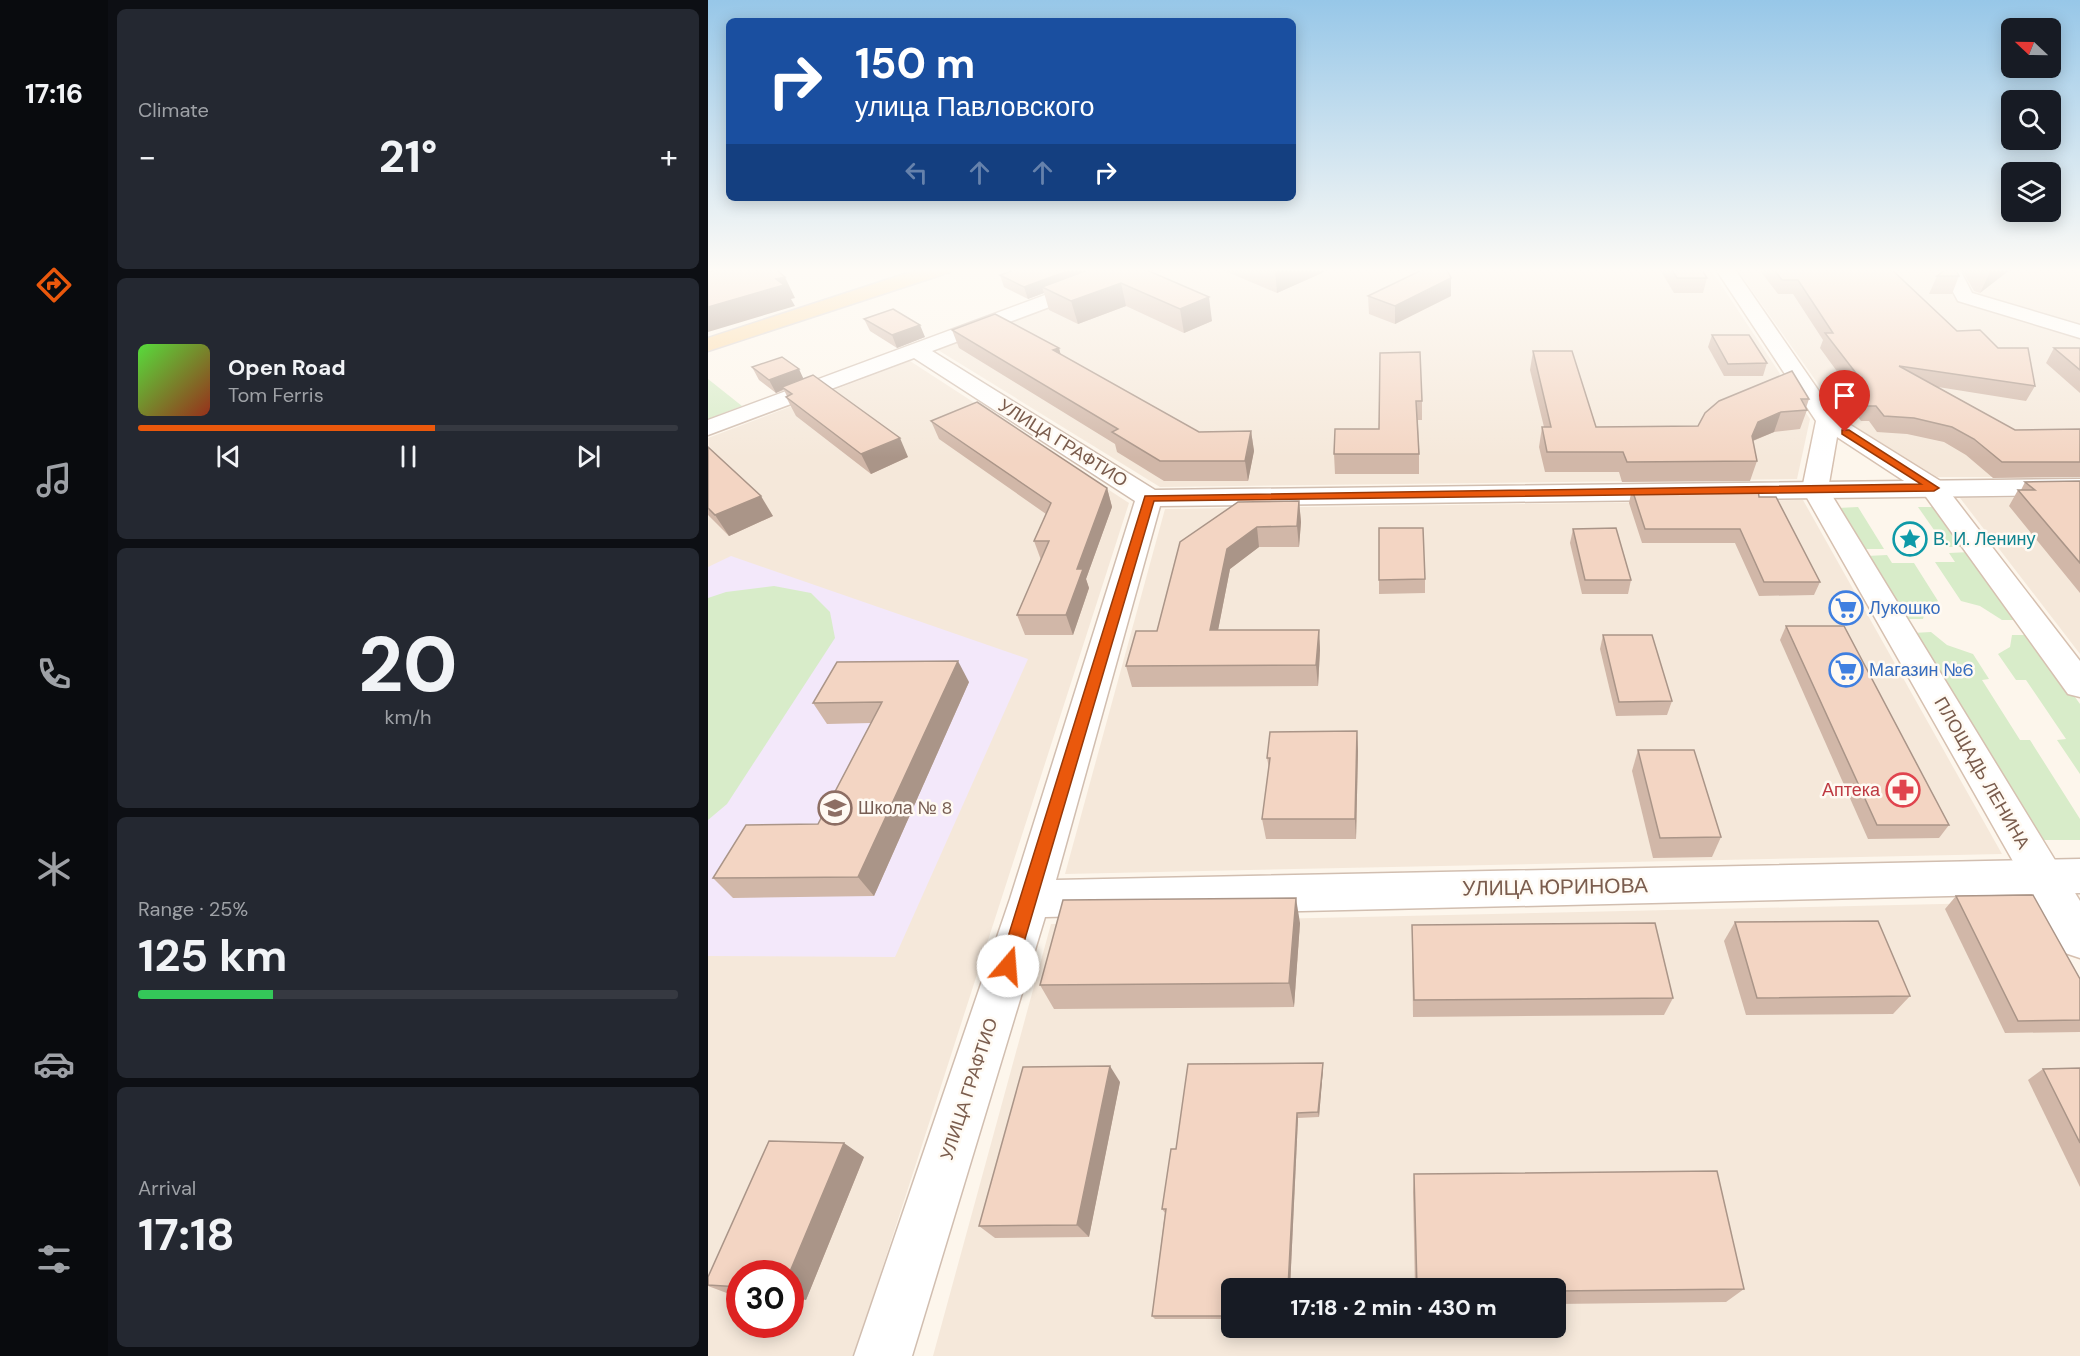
<!DOCTYPE html>
<meta charset="utf-8">
<style>
body{margin:0;font-family:"DM Sans",sans-serif;background:#242831;color:#f1f3f6;height:100vh;display:flex;flex-direction:column;font-size:22px;white-space:nowrap}
*{box-sizing:border-box;margin:0}
p{font-size:20px;color:#9ea1a6}
.icon{flex:none;width:33px;height:33px;fill:none;stroke:currentColor;stroke-width:2;stroke-linecap:round;stroke-linejoin:round}
.map{position:relative;flex:1;overflow:hidden}
.details{display:flex;flex-direction:column;gap:9px;padding:9px;background:#0d0f14;width:600px}
.details>*{flex:none}
.banner{position:absolute;left:18px;top:18px;width:570px;height:183px;border-radius:9px;box-shadow:0 3px 15px #0003;background:#1a4fa0;color:#fff;overflow:hidden}
.needle{width:39px;rotate:292deg}
.tools{position:absolute;left:1293px;top:18px;display:grid;gap:12px}
.tools a{display:grid;place-items:center;width:60px;height:60px;border-radius:9px;background:#171b24;box-shadow:0 3px 15px #0003;font-size:30px}
.speed{position:absolute;left:18px;top:1260px;display:flex;gap:12px;font-size:30px;font-weight:700;text-align:center}
.speed>*{display:grid;place-content:center;width:78px;height:78px;border-radius:50%;background:#171b24;box-shadow:0 3px 15px #0003;line-height:1}
.speed .limit{border:9px solid #d22;background:#fff;color:#111}
.pin{position:absolute;display:grid;place-items:center;width:51px;height:51px;color:#fff;margin:-62px -26px;border-radius:50% 50% 50% 0;rotate:-45deg;box-shadow:0 0 6px #0007}
.pin .icon{rotate:45deg}
.me{position:absolute;width:66px;margin:-33px;rotate:18deg;stroke-linejoin:round;filter:drop-shadow(0 0 4px #0008)}
.turn{display:flex;align-items:center;gap:21px;height:126px;padding:0 30px;font-size:27px}
.turn .icon{width:78px;height:78px;stroke-width:2.5}
.turn b{display:block;font-size:42px;line-height:51px}
.lanes{display:flex;align-items:center;height:57px;padding:0 30px;background:#0003;justify-content:center;gap:30px;direction:ltr}
.lanes .off{opacity:.35}
.big{font-size:45px;font-weight:700;line-height:1.1}
.details .card{flex:1;display:flex;flex-direction:column;justify-content:center;gap:9px;min-width:0;padding:0 21px;border-radius:9px;background:#242831}
.details .dial{align-items:center;gap:0}
.dial b{font-size:78px;line-height:1}
.song{display:flex;align-items:center;gap:18px}
.cover{width:72px;height:72px;border-radius:9px;background:linear-gradient(135deg,hsl(110 70% 55%),hsl(10 70% 35%))}
.played{height:6px;border-radius:3px;background:linear-gradient(90deg,#ea580c 55%,#363941 55%)}
.keys{display:flex;justify-content:space-around;direction:ltr}
.heat{display:flex;justify-content:space-between;align-items:center;font-size:33px;direction:ltr}
.charge{height:9px;border-radius:4px;background:linear-gradient(90deg,#34c759 25%,#363941 0)}
.trip{position:absolute;left:513px;top:1278px;width:345px;height:60px;border-radius:9px;background:#171b24;box-shadow:0 3px 15px #0003;font-weight:700;line-height:60px;text-align:center}
main{display:flex;flex:1;min-height:0}
.tabs{display:flex;flex-direction:column;width:108px;justify-content:space-around;align-items:center;background:#090b0e;color:#9ea1a6}
.tabs .icon{width:42px;height:42px}
.tabs .current{color:#ea580c}
.tabs b{font-size:27px;color:#f1f3f6}
.map>svg:first-child{display:block}
.residential{fill:#f5e8da;fill-rule:evenodd}
.education{fill:#f3e8fa}
.green{fill:#d8ecc9}
.lines{fill:none;stroke-linecap:round;stroke-linejoin:round}
.street-casing{stroke:#d1beb0;stroke-width:3}
.secondary-casing{stroke:#d6c0b0;stroke-width:3}
.primary-casing{stroke:#dad1cd;stroke-width:3}
.street{fill:#fff;fill-rule:evenodd}
.secondary{fill:#fff;fill-rule:evenodd}
.primary{fill:#fbd9a5;fill-rule:evenodd}
.wall{fill:#d1b7a8}
.shaded-wall{fill:#aa9588}
.building{fill:#f3d5c3;stroke:#aa9588;stroke-width:1.5}
.route{fill:#ea580c;stroke:#983908;stroke-width:1.5}
.labels{text-anchor:middle;dominant-baseline:central;stroke-width:5;stroke-linejoin:round;paint-order:stroke}
.street-label{font-size:18px;fill:#7a5c4d;stroke:#fffaf3}
.culture-label{font-size:18px;fill:#0d838f;stroke:#fffaf3;text-anchor:start}
.shop-label{font-size:18px;fill:#366cbe;stroke:#fffaf3;text-anchor:start}
.health-label{font-size:18px;fill:#be3a42;stroke:#fffaf3;text-anchor:end}
.education-label{font-size:18px;fill:#785e54;stroke:#fffaf3;text-anchor:start}
.near-street-label{font-size:21px;fill:#7a5c4d;stroke:#fffaf3}
</style>
<main>
<nav class="tabs">
<b>17:16</b>
<svg class="icon current" aria-label="directions" viewBox="0 0 24 24"><path d="M12 3l9 9-9 9-9-9zM9 14v-3h6M13 9l2 2-2 2"/></svg>
<svg class="icon" aria-label="music" viewBox="0 0 24 24"><path d="M9 18V5l10-2v13"/><circle cx="6" cy="18" r="3"/><circle cx="16" cy="16" r="3"/></svg>
<svg class="icon" aria-label="phone" viewBox="0 0 24 24"><path d="M5 4h4l2 5-3 2q2 4 5 5l2-3 5 2v4C11 20 4 13 5 4z"/></svg>
<svg class="icon" aria-label="climate" viewBox="0 0 24 24"><path d="M12 3v18M4 7l16 10M4 17L20 7"/></svg>
<svg class="icon" aria-label="car" viewBox="0 0 24 24"><path d="M5 17H2v-5l4-1 3-4h7l3 4 3 1v5h-3M9 17h6M6 11h13"/><circle cx="7" cy="17" r="2"/><circle cx="17" cy="17" r="2"/></svg>
<svg class="icon" aria-label="filters" viewBox="0 0 24 24"><path d="M4 7h16M4 17h16"/><circle cx="9" cy="7" r="2"/><circle cx="15" cy="17" r="2"/></svg>
</nav>
<section class="details">
<div class="card"><p>Climate</p>
<div class="heat"><a>−</a><b class="big">21°</b><a>+</a></div>
</div>
<div class="card">
<div class="song"><i class="cover"></i><div><b>Open Road</b><p>Tom Ferris</p></div></div>
<div class="played"></div>
<div class="keys"><svg class="icon" aria-label="previous" viewBox="0 0 24 24"><path d="M18 5L8 12l10 7zM5 5v14"/></svg><svg class="icon" aria-label="pause" viewBox="0 0 24 24"><path d="M8 5v14M16 5v14"/></svg><svg class="icon" aria-label="next" viewBox="0 0 24 24"><path d="M6 5l10 7-10 7zM19 5v14"/></svg></div>
</div>
<div class="card dial"><b>20</b><p>km/h</p></div>
<div class="card"><p>Range · 25%</p><b class="big">125 km</b><div class="charge"></div></div>
<div class="card"><p>Arrival</p><b class="big">17:18</b></div>
</section>
<div class="map">
<svg width="1372" height="1356" viewBox="0 0 1372 1356">
<rect width="100%" height="100%" fill="#fdf6ec"/>
<!-- residential -->
<g class="residential">
<path d="M446,268H1002L1102,419L1089,479L452,487L230,350Z"/>
<path d="M1028,268H1372V477H1229L1135,419Z"/>
<path d="M202,361L421,503L146,1356H0V438ZM32,1274H82V1324H32Z"/>
<path d="M1252,498H1372V654Z"/>
<path d="M1095,500L1294,854L357,874L457,509Z"/>
<path d="M1321,902L1372,991V1356H225L343,924ZM524,1288H848V1328H524Z"/>
</g>
<!-- education -->
<path class="education" d="M23,556L320,659L187,957L0,956V567Z"/>
<!-- green -->
<g class="green">
<path d="M0,379L34,406L0,419Z"/>
<path d="M1150,507L1176,549H1155L1130,508Z"/>
<path d="M1210,507H1229L1258,547H1238Z"/>
<path d="M1262,552L1311,620H1294L1272,606L1253,601L1227,562H1247L1241,553Z"/>
<path d="M1179,555L1184,563H1206L1230,601L1218,609L1215,619H1197L1159,556Z"/>
<path d="M66,586L103,593L122,612L127,638L19,804L0,820V598L18,592Z"/>
<path d="M1223,632L1239,645L1265,654L1281,679L1274,680L1312,740H1322L1372,819V840H1329L1205,633Z"/>
<path d="M1304,635H1322L1372,704V774L1349,740L1358,739L1318,680H1308L1290,654L1302,647Z"/>
</g>
<g class="lines">
<defs>
<g id="street">
<path d="M410,268H437L435,272L224,351L447,490L1372,479V495L452,506L348,880L1372,859V893L337,917L204,1356H146L302,899L427,501L206,358L0,435V420Z"/>
<path d="M1232,268H1251L1264,293L1372,325V338L1250,301Z"/>
</g>
<path id="secondary" d="M1007,268H1026L1128,416L1234,482L1372,661V697L1360,694L1216,494L1129,437L1120,489L1372,901V958L1357,953L1094,489L1108,421Z"/>
<path id="primary" d="M215,268H244L242,272L0,351V338Z"/>
</defs>
<!-- street casing -->
<use href="#street" class="street-casing"/>
<!-- secondary casing -->
<use href="#secondary" class="secondary-casing"/>
<!-- primary casing -->
<use href="#primary" class="primary-casing"/>
<!-- street -->
<use href="#street" class="street"/>
<!-- secondary -->
<use href="#secondary" class="secondary"/>
<!-- primary -->
<use href="#primary" class="primary"/>
</g>
<!-- wall -->
<g class="wall">
<path d="M434,268L504,321L476,333L418,306L370,324L341,310L336,293L320,299L296,287L292,275Z"/>
<path d="M510,268H625L569,293Z"/>
<path d="M951,268H993L999,278L995,293H966Z"/>
<path d="M1054,268H1182L1249,331L1327,386L1318,401L1230,387L1307,430L1372,429V477L1285,478L1258,455L1236,442L1199,434L1169,432L1161,421H1153L1132,392L1136,381L1112,348L1115,340L1085,294H1070L1053,272Z"/>
<path d="M1255,268H1304L1272,293L1266,291L1254,270Z"/>
<path d="M1229,276H1251L1244,294H1221Z"/>
<path d="M660,296H743L687,324L661,314Z"/>
<path d="M156,319L217,337L189,348L162,331Z"/>
<path d="M244,330L351,348L352,355L491,432L543,431L546,451L540,481H456L409,452L407,444L251,348Z"/>
<path d="M1004,335L1059,363L1055,376H1016L1000,347Z"/>
<path d="M1346,348H1372V393L1338,363Z"/>
<path d="M825,351L888,427L990,426L1011,401L1101,399L1098,408L1099,410L1092,429L1066,432L1045,441L1049,461L1042,481L914,482L911,472H837L831,447L834,427H836L822,370Z"/>
<path d="M672,353L714,401V420H710L711,454V474H627L626,454L671,429Z"/>
<path d="M44,367L96,379L200,457L163,474L88,416L78,397L79,396L76,390L68,393L51,380Z"/>
<path d="M223,421L399,488L404,507L378,579L381,588L365,635H317L309,615L333,560L326,541L338,514L231,439Z"/>
<path d="M0,447L65,516L21,536L0,515Z"/>
<path d="M1372,481V593L1301,506L1310,490H1313L1317,482Z"/>
<path d="M924,489L1051,497L1112,582L1106,595L1051,596L1027,543H934L921,503Z"/>
<path d="M591,501L593,522L591,547H551L522,569L510,630H611L612,650L610,686L424,687L418,666L449,631L472,542Z"/>
<path d="M671,528L717,579V593L671,594Z"/>
<path d="M865,529L923,580L920,594H874L862,543Z"/>
<path d="M1078,626L1241,825L1231,838L1160,839L1072,640Z"/>
<path d="M895,635L964,701L959,715L908,716L892,649Z"/>
<path d="M261,682L166,896L25,898L5,878L110,824L163,723L119,724L105,703Z"/>
<path d="M649,731L650,751L648,839H558L554,819L561,768L559,758Z"/>
<path d="M930,750L1013,837L1004,857L945,858L924,771Z"/>
<path d="M1248,896L1372,979V1032L1297,1033L1237,909Z"/>
<path d="M1027,922L1202,996L1185,1014L1038,1015L1016,941Z"/>
<path d="M592,923L586,1007L346,1009L332,985Z"/>
<path d="M704,925L965,998L956,1015L705,1017L704,944Z"/>
<path d="M1372,1068V1187L1320,1080L1335,1069Z"/>
<path d="M615,1069L611,1117L590,1118L582,1288H524V1319H447L444,1316L457,1213L454,1209L468,1149Z"/>
<path d="M412,1082L381,1237L287,1238L271,1226Z"/>
<path d="M156,1157L98,1300L82,1299V1274H32V1295H24L0,1286V1277Z"/>
<path d="M706,1174L1036,1289L1018,1302L848,1304V1288H707L705,1192Z"/>
</g>
<!-- shaded-wall -->
<g class="shaded-wall">
<path d="M368,268H389L334,287L336,293L320,299L316,287Z"/>
<path d="M567,268H625L569,293Z"/>
<path d="M1284,268H1304L1272,293Z"/>
<path d="M77,277L87,298L83,299L87,306L0,332V307L68,279Z"/>
<path d="M743,278V296L687,324V306Z"/>
<path d="M413,283L418,306L370,324L363,301Z"/>
<path d="M501,297L504,321L476,333L472,309Z"/>
<path d="M212,325L217,337L189,348L184,335Z"/>
<path d="M351,348L356,367L345,350Z"/>
<path d="M91,369L97,382L74,387L76,389L68,393L61,380Z"/>
<path d="M1073,412L1066,432L1044,441V436L1050,422Z"/>
<path d="M543,431L546,451L540,481L537,461Z"/>
<path d="M192,438L200,457L163,474L153,454Z"/>
<path d="M399,488L404,507L378,579L381,588L365,635L358,615L369,569Z"/>
<path d="M53,496L65,516L21,536L7,515Z"/>
<path d="M591,501L593,522L591,547L589,526Z"/>
<path d="M549,527L551,547L522,569L506,651L502,630L519,549Z"/>
<path d="M611,630L612,650L610,686L608,665Z"/>
<path d="M250,661L261,682L166,896L150,877Z"/>
<path d="M649,731L650,751L648,839L647,819Z"/>
<path d="M588,898L592,923L586,1007L581,983Z"/>
<path d="M615,1063V1069L611,1117L610,1112Z"/>
<path d="M402,1066L412,1082L381,1237L369,1225Z"/>
<path d="M589,1113L590,1118L582,1288H580Z"/>
<path d="M136,1143L156,1157L98,1300L82,1293V1274H81Z"/>
</g>
<!-- building -->
<g class="building">
<path d="M14,268H66L77,277L68,279L76,285L0,307V272Z"/>
<path d="M312,268H368L316,287L292,275Z"/>
<path d="M385,268H434L501,297L472,309L413,283L363,301L334,287Z"/>
<path d="M718,268H738L743,278L687,306L660,296Z"/>
<path d="M963,268H993L999,278H969Z"/>
<path d="M1065,268H1182L1249,331L1272,330L1290,348H1320L1327,386L1191,366L1307,430L1372,429V462H1294L1266,439L1244,427L1206,418L1176,416L1168,406H1159L1138,377H1151L1117,333H1125L1090,280H1074Z"/>
<path d="M1240,268H1247L1251,276H1229Z"/>
<path d="M185,309L212,325L184,335L156,319Z"/>
<path d="M287,314L351,348L345,350L491,432L543,431L537,461H452L404,432L410,429L244,330Z"/>
<path d="M1004,335H1041L1059,363L1020,364Z"/>
<path d="M1346,348H1372V370Z"/>
<path d="M825,351H864L888,427L990,426L997,413L1011,401L1084,371L1101,399H1093L1099,410L1073,412L1050,422L1044,436L1049,461L919,462L915,452H839L834,427H843Z"/>
<path d="M712,352L714,401H708L711,454H626L627,429H671L672,353Z"/>
<path d="M74,357L91,369L61,380L44,367Z"/>
<path d="M105,375L192,438L153,454L78,397L84,394L74,387Z"/>
<path d="M269,402L399,488L369,569H375L358,615H309L341,541H326L343,503L223,421Z"/>
<path d="M0,447L53,496L7,515L0,508Z"/>
<path d="M1372,481V563L1310,490H1327L1317,482Z"/>
<path d="M1050,488L1051,497H1068L1112,582H1056L1032,529H937L924,489Z"/>
<path d="M591,501L589,526L549,527L519,549L502,630H611L608,665L418,666L428,631H449L472,542L530,502Z"/>
<path d="M671,528H715L717,579L671,580Z"/>
<path d="M908,528L923,580H877L865,529Z"/>
<path d="M1078,626H1136L1241,825H1169Z"/>
<path d="M895,635H944L964,701L911,702Z"/>
<path d="M250,661L150,877L5,878L38,825L110,824L174,702L105,703L129,662Z"/>
<path d="M649,731L647,819H554L562,758H559L562,732Z"/>
<path d="M930,750H986L1013,837L952,838Z"/>
<path d="M1325,895L1372,979V1020L1310,1021L1248,896Z"/>
<path d="M588,898L581,983L332,985L355,900Z"/>
<path d="M1170,921L1202,996L1049,998L1027,922Z"/>
<path d="M947,923L965,998L706,1000L704,925Z"/>
<path d="M615,1063L610,1112L589,1113L580,1288H524V1316H444L458,1209H454L463,1149H468L480,1064Z"/>
<path d="M402,1066L369,1225L271,1226L315,1067Z"/>
<path d="M1372,1068V1143L1335,1069Z"/>
<path d="M61,1141L136,1143L81,1274H32V1287L0,1285V1277Z"/>
<path d="M1009,1171L1036,1289L848,1291V1288H709L706,1174Z"/>
</g>
<!-- sky -->
<linearGradient id="sky" x2="0" y2="1"><stop stop-color="#97c7e8"/><stop offset="0.59" stop-color="#fefbf6"/><stop offset="1" stop-color="#fefbf6" stop-opacity="0"/></linearGradient>
<rect width="1372" height="458" fill="url(#sky)"/>
<!-- route -->
<path class="route" d="M1134,430H1141L1231,488L1226,491L446,501L309,966L306,972L300,975L294,972L291,966L437,496L1213,484L1134,434Z"/>
<!-- icons -->
<defs>
<symbol id="sight-ring" viewBox="-11 -11 22 22"><circle r="9.5" fill="#fffaf3" stroke="#0f9aa8" stroke-width="1.5"/><path d="M0-6L1.8-2.2L6-1.7L2.9 1.2L3.7 5.4L0 3.3L-3.7 5.4L-2.9 1.2L-6-1.7L-1.8-2.2Z" fill="#0f9aa8"/></symbol>
<symbol id="supermarket-ring" viewBox="-11 -11 22 22"><circle r="9.5" fill="#fffaf3" stroke="#3f7fe0" stroke-width="1.5"/><path d="M-6-5.5h2.5l.6 2H6L4.5 2H-2.5L-4.4-4H-6ZM-1.5 3.2a1.3 1.3 0 1 0 .1 0ZM3 3.2a1.3 1.3 0 1 0 .1 0Z" fill="#3f7fe0"/></symbol>
<symbol id="pharmacy-ring" viewBox="-11 -11 22 22"><circle r="9.5" fill="#fffaf3" stroke="#e0444e" stroke-width="1.5"/><path d="M-2-6h4v4h4v4h-4v4h-4v-4h-4v-4h4Z" fill="#e0444e"/></symbol>
<symbol id="school-ring" viewBox="-11 -11 22 22"><circle r="9.5" fill="#fffaf3" stroke="#8d6e63" stroke-width="1.5"/><path d="M0-5L7-2L0 1L-7-2ZM-4 1L0 2.5L4 1V4Q0 6-4 4Z" fill="#8d6e63"/></symbol>
</defs>
<g fill-rule="evenodd">
<use href="#sight-ring" x="1183" y="520" width="38" height="38"/>
<use href="#supermarket-ring" x="1119" y="589" width="38" height="38"/>
<use href="#supermarket-ring" x="1119" y="651" width="38" height="38"/>
<use href="#pharmacy-ring" x="1176" y="771" width="38" height="38"/>
<use href="#school-ring" x="108" y="789" width="38" height="38"/>
</g>
<g class="labels">
<!-- street labels -->
<g class="street-label">
<text transform="translate(355 443) rotate(32)">УЛИЦА ГРАФТИО</text>
<text transform="translate(1274 773) rotate(60)">ПЛОЩАДЬ ЛЕНИНА</text>
<text transform="translate(261 1089) rotate(-72)">УЛИЦА ГРАФТИО</text>
</g>
<!-- culture labels -->
<g class="culture-label">
<text x="1225" y="539">В. И. Ленину</text>
</g>
<!-- shop labels -->
<g class="shop-label">
<text x="1161" y="608">Лукошко</text>
<text x="1161" y="670">Магазин №6</text>
</g>
<!-- health labels -->
<g class="health-label">
<text x="1172" y="790">Аптека</text>
</g>
<!-- education labels -->
<g class="education-label">
<text x="150" y="808">Школа № 8</text>
</g>
<!-- near-street labels -->
<g class="near-street-label">
<text transform="translate(847 887) rotate(-1)">УЛИЦА ЮРИНОВА</text>
</g>
</g>
</svg>
<div class="tools">
<a><svg class="needle" viewBox="-14 -14 28 28"><path d="M0-13l5 13h-10z" fill="#e53935"/><path d="M0 13l5-13h-10z" fill="#9ea1a6"/></svg></a>
<a><svg class="icon" aria-label="search" viewBox="0 0 24 24"><circle cx="10" cy="10" r="6"/><path d="M15 15l6 6"/></svg></a>
<a><svg class="icon" aria-label="layers" viewBox="0 0 24 24"><path d="M12 4l9 5-9 5-9-5zM3 14l9 5 9-5"/></svg></a>
</div>
<div class="speed"><div class="limit">30</div></div>
<div class="pin" style="left:1137px;top:432px;background:#d93025"><svg class="icon" aria-label="arrive" viewBox="0 0 24 24"><path d="M6 21V4h12l-3 4 3 4H6"/></svg></div>
<svg class="me" style="left:300px;top:966px" viewBox="-20 -20 40 40"><circle r="19" fill="#fff"/><path d="M0-13L10 11 0 6-10 11z" fill="#ea580c"/></svg>
<div class="trip">17:18 · 2 min · 430 m</div>
<div class="banner">
<div class="turn"><svg class="icon" aria-label="right" viewBox="0 0 24 24"><path d="M7 20v-9h11M14 6l5 5-5 5"/></svg><div><b>150 m</b>улица Павловского</div></div>
<div class="lanes"><svg class="icon off" aria-label="left" viewBox="0 0 24 24"><path d="M17 20v-9H6M10 6l-5 5 5 5"/></svg><svg class="icon off" aria-label="ahead" viewBox="0 0 24 24"><path d="M12 20V5M6 11l6-6 6 6"/></svg><svg class="icon off" aria-label="ahead" viewBox="0 0 24 24"><path d="M12 20V5M6 11l6-6 6 6"/></svg><svg class="icon" aria-label="right" viewBox="0 0 24 24"><path d="M7 20v-9h11M14 6l5 5-5 5"/></svg></div>
</div>
</div>
</main>
